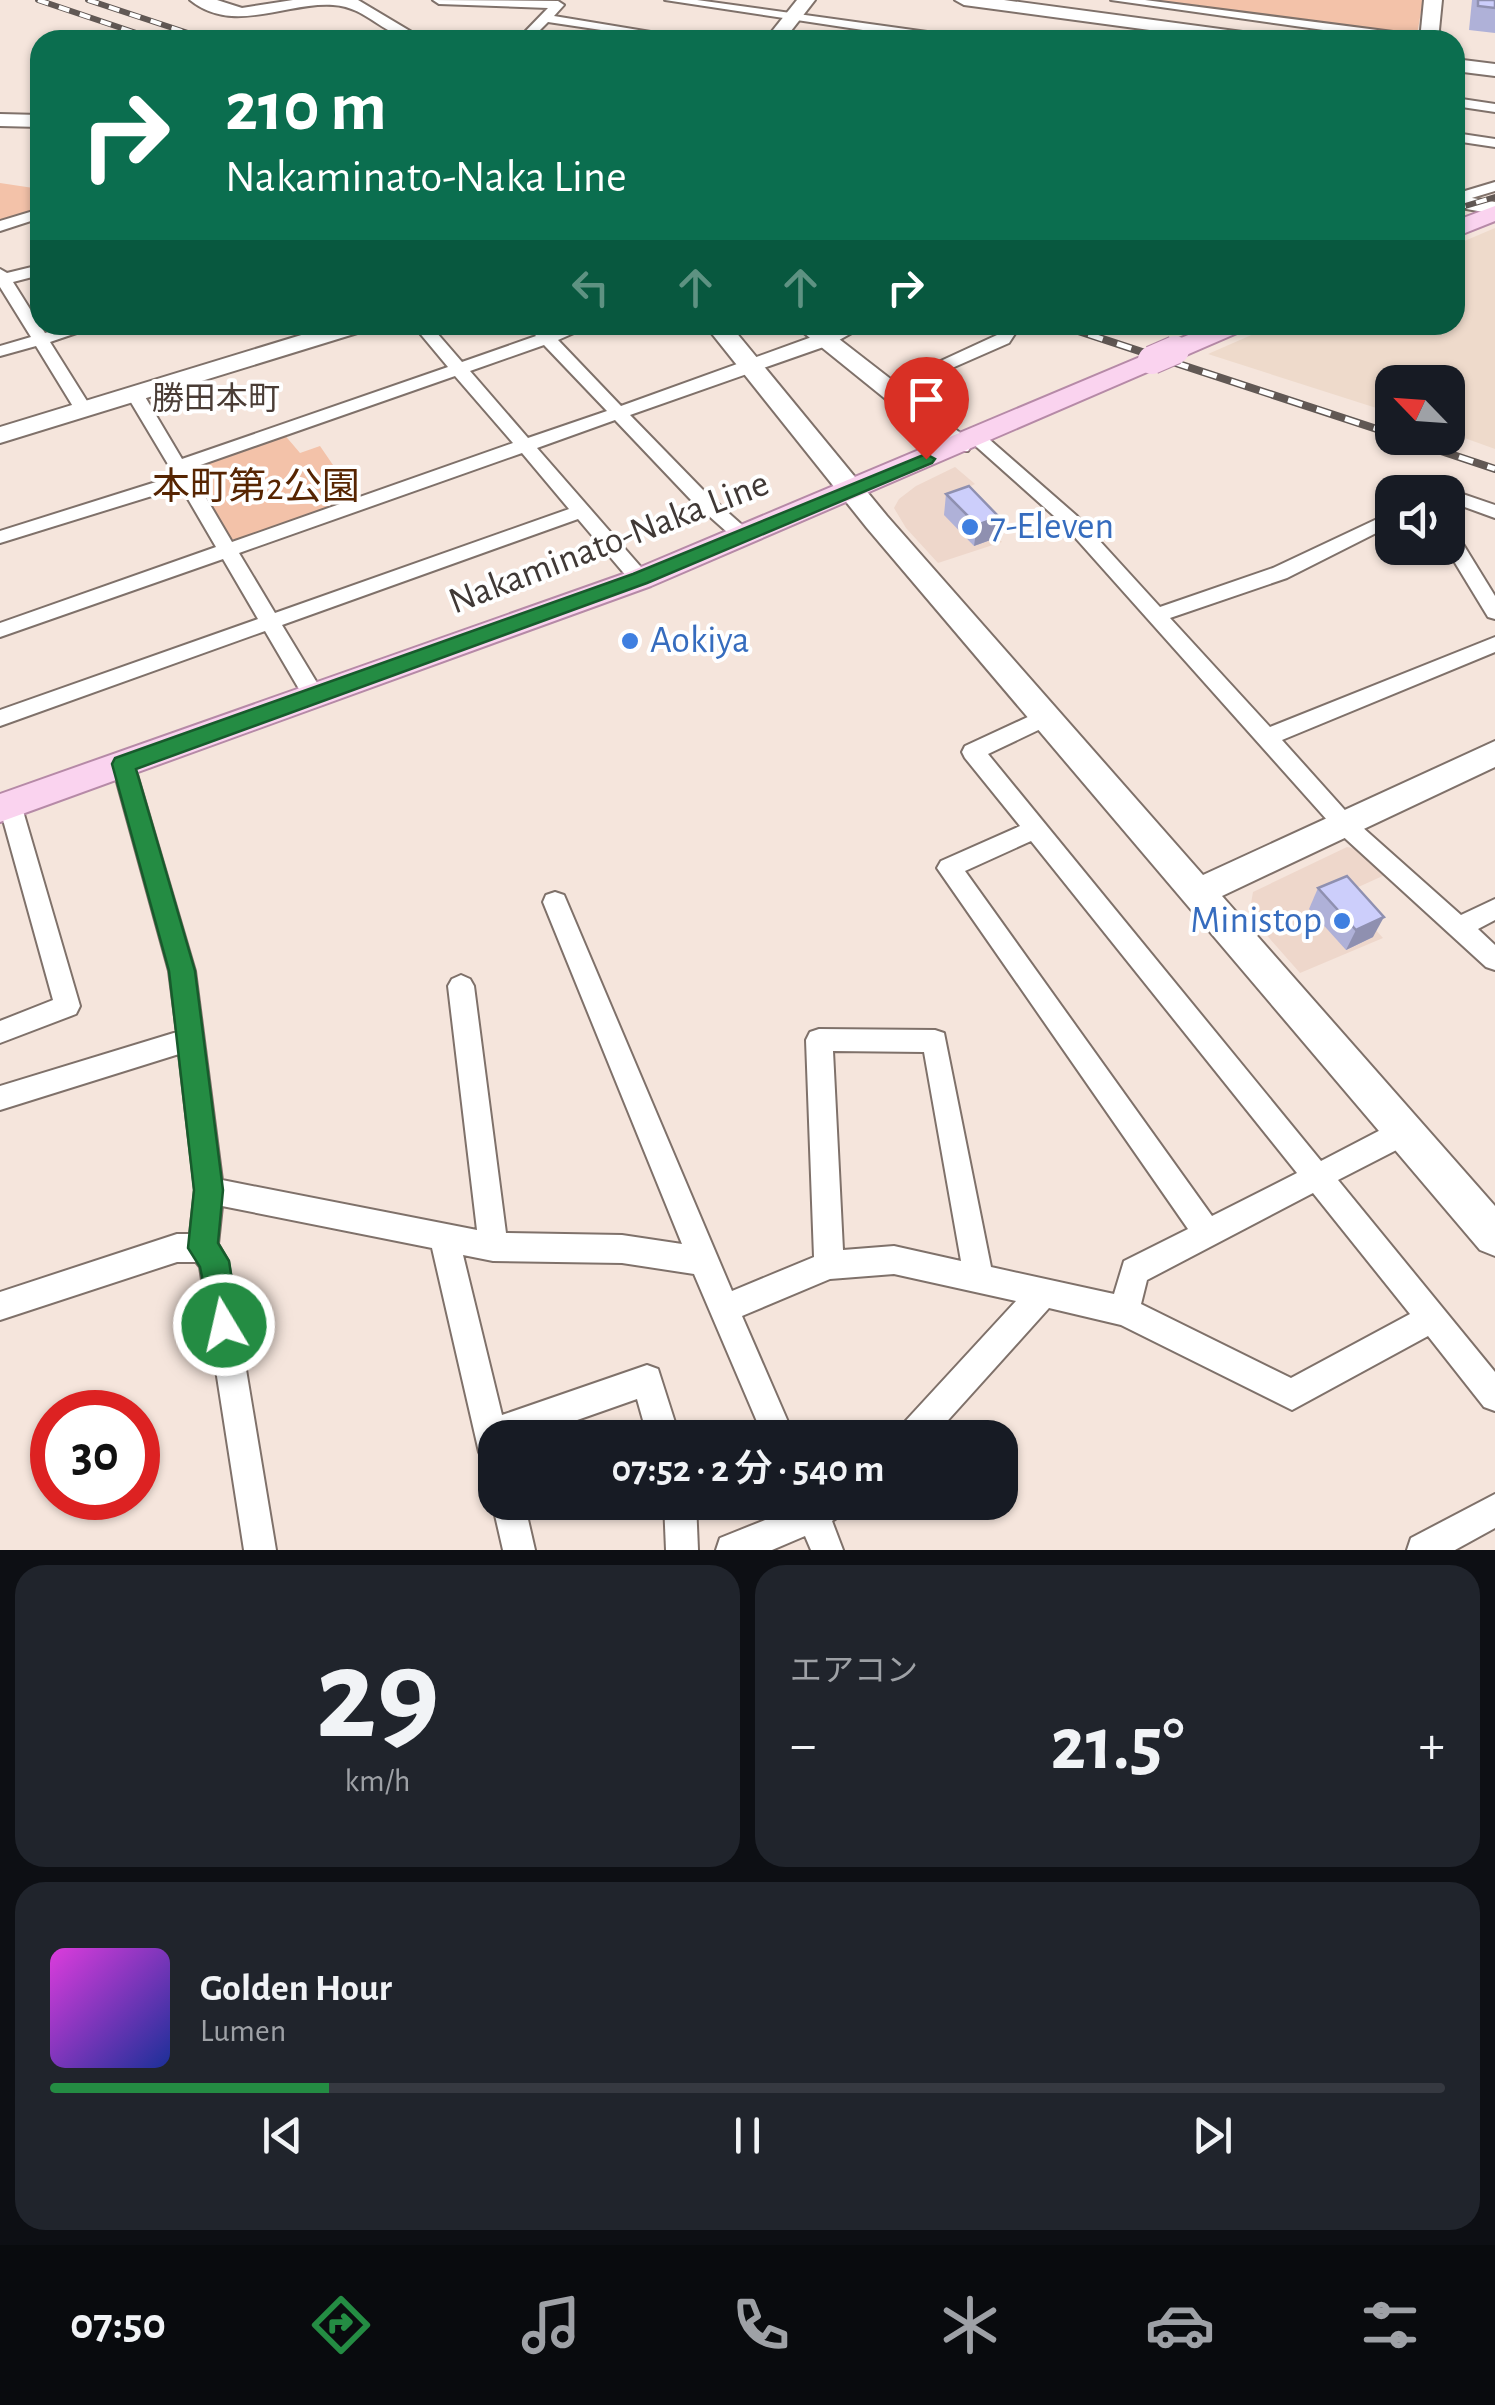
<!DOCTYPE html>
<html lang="ja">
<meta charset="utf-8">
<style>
body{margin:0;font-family:"Alegreya Sans","Noto Sans JP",sans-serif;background:#20242c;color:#f1f3f6;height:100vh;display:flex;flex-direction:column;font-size:38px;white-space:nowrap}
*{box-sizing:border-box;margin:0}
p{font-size:32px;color:#9ea1a6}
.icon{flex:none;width:55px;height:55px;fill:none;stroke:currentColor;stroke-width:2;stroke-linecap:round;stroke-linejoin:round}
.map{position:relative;height:1550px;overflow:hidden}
.sheet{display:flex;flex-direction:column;gap:15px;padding:15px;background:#0d0f14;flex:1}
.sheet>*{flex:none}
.hud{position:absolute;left:30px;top:30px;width:1435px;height:305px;border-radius:30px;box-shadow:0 2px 8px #0004;background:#0b6e4f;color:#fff;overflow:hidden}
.needle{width:65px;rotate:295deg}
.tools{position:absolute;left:1375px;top:365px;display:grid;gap:20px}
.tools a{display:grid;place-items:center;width:90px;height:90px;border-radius:20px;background:#171b24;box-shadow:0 2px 8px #0004;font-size:50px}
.speed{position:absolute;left:30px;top:1390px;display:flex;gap:20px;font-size:50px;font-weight:700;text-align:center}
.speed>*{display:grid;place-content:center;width:130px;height:130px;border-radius:50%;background:#171b24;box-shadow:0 2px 8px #0004;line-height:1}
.speed .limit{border:15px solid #d22;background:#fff;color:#111}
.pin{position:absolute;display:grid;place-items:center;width:85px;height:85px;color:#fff;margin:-102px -42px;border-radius:50% 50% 50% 0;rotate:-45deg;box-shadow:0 0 10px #0007}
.pin .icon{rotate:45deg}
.me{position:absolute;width:110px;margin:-55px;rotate:351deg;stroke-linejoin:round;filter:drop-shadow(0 0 8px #0008)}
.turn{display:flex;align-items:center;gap:35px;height:210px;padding:0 30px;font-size:45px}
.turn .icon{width:130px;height:130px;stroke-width:2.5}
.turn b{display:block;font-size:70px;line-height:85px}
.lanes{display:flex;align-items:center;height:95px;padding:0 30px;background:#0003;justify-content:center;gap:50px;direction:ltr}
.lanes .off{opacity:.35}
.big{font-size:75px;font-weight:600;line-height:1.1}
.sheet .card{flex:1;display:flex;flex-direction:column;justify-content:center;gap:15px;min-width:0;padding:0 35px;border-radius:30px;background:#20242c}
.sheet .dial{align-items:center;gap:0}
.dial b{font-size:130px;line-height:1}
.song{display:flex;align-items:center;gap:30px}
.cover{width:120px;height:120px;border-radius:15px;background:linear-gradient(135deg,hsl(300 70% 55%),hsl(230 70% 35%))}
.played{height:10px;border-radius:5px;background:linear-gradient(90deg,#248c43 20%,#363941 20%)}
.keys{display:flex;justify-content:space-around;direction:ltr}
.heat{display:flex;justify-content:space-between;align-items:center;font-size:55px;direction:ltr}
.sheet .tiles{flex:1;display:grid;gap:15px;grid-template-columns:1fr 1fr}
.card:last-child{grid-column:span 2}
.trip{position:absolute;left:478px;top:1420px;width:540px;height:100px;border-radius:30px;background:#171b24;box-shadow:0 2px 8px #0004;font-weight:600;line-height:100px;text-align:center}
.dock{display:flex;height:160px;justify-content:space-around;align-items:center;background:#090b0e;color:#9ea1a6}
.dock .icon{width:70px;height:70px}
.dock .on{color:#248c43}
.dock b{font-size:45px;color:#f1f3f6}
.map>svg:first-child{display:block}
.built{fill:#eed7cb}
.industrial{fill:#eedacb}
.green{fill:#f3c2a9}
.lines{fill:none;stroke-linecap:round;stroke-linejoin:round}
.street-casing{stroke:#7f716a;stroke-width:4}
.secondary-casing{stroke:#7f716a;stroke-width:4}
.primary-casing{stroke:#b68aa7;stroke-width:4}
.street{fill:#fff;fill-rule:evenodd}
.secondary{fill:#fff;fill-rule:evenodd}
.primary{fill:#fad3ef;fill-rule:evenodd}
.rail-far1-casing{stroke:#615854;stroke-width:6}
.rail-casing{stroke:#615854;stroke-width:8}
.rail-far1{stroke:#fff;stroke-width:4;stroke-dasharray:11;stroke-linecap:butt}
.rail{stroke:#fff;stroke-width:5;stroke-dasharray:15;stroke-linecap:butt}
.primary-bridge-casing{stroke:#b68aa7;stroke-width:30;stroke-linecap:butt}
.primary-bridge{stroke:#fad3ef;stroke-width:28}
.wall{fill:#afb1d8}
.shaded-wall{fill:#8f90b0}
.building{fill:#cccefb;stroke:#8f90b0;stroke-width:2.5}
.route{fill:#248c43;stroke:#175b2c;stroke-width:2.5}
.shop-dot{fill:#3f7fe0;stroke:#fff;stroke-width:4}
.labels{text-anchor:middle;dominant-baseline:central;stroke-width:8;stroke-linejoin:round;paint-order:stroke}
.far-neighbourhood-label{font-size:32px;fill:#4a3d36;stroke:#fff}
.park-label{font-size:38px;fill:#572502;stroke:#fff}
.shop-label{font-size:38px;fill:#366cbe;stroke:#fff;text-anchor:start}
.street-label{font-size:38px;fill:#403936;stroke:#fff}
</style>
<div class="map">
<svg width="1495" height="1550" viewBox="0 0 1495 1550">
<rect width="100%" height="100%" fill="#f5e5dc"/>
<!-- built -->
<g class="built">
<path d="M955,467L975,484L954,494L1002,542L938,563L906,528L894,508L899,499L916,486Z"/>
<path d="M1347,847L1359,849L1387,874L1343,894L1383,938L1300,973L1249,915L1253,892Z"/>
</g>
<!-- industrial -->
<path class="industrial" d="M1495,228V449L1448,432V382H1392V413L1208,354L1274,325H1455V245Z"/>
<!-- green -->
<g class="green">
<path d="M1134,0H1423L1417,35L1411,36Z"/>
<path d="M0,183L40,189V209L0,221Z"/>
<path d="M283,433L300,453L320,446L357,500L238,541L232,539L190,470L197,462Z"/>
</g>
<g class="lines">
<defs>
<g id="street">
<path d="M433,0L558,1L564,5L554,16L699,40H668L548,22L530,40H517L548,8L439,4Z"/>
<path d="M665,0H697L956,36L962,40H929Z"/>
<path d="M1111,0H1145L1424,36L1430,40H1395Z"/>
<path d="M1455,98L1495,104V112L1455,106Z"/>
<path d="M1455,133L1495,139V147L1455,141Z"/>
<path d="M1495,182V191L1455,203V194Z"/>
<path d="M40,209V218L0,231V221Z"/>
<path d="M40,265V275L13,282L45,333L74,325H100L50,342L92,409L89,413H77L36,346L0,356V346L31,337L0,287V269L7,273Z"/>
<path d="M413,325H430L462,362L536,336L526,325H543L549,331L568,325H592L558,340L621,406L845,325H866L832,344L630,415L705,492L750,532L753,536L750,540H736L691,500L615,420L537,448L647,574L650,579L647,584H633L578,519L282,625L325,696L322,701H306L265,631L0,726V710L258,619L223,559L0,637V623L216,547L181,487L0,543V531L175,476L126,394L129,390H141L182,459L448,367ZM544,345L607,411L528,438L470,371ZM455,376L513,443L232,542L189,469ZM522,453L569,509L275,613L239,553Z"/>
<path d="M995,325H1015L1018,329L1009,343L895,393L889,394L880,389L997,335L1001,330Z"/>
<path d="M976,432L982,433L1077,516L1160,607L1273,568L1392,512V525L1287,578L1170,618L1270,727L1495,637V652L1282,740L1352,818L1461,915L1495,899V920L1478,929L1495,945V970L1486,967L1336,830L1063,524L970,441L967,437Z"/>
<path d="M1448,489L1495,505V518L1448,501V492H1440Z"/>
<path d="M1448,529L1455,531L1495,596V619L1488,617L1446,548Z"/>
<path d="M1045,709L1056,717L1053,723L988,754L1321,1161L1394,1123L1404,1120L1414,1123L1418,1132L1414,1141L1338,1180L1495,1372V1411L1484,1407L1428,1336L1292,1410L1121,1325L1049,1308L932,1438H896L900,1427L1016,1301L894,1274L830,1279L742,1316L795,1438H764L694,1274L622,1263L493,1261L463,1255L502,1415L647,1365L658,1369L680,1438H648L637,1399L526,1438H495V1468L484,1463L479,1452L432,1248L222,1206L218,1244L228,1261L276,1550H244L200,1267L196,1262H177L0,1320V1292L177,1234H190L195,1190L179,1054L0,1110V1086L177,1032L169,971L112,764L123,756L134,764L195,971L222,1180L477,1230L448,986L452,979L461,975L470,979L474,986L506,1233L622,1235L682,1244L543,902L546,895L555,892L564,895L567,902L732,1291L814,1257L806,1040L810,1032L819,1029L935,1030L944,1033L991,1267L1114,1294L1124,1261L1188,1229L937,868L941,861L1020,826L965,758L962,752L965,746ZM1031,841L1297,1173L1212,1216L965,871ZM833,1051L924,1052L961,1261L894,1246L843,1250ZM1313,1193L1410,1314L1291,1378L1141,1304L1147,1280Z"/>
<path d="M10,795L18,798L21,804L80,1006L76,1014L0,1043V1021L53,1000L0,809L2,798Z"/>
<path d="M1495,1494V1528L1455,1550H1407L1411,1538Z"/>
<path d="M495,1495V1502H524L535,1550H503L492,1502Z"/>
<path d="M664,1502H696L698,1550H666Z"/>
<path d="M792,1502H849L844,1513L832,1521L843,1550H811L805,1536L772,1550H716L720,1538L785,1512L794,1507Z"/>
</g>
<g id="secondary">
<path d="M190,0H217L242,8L293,0H358L425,40C383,40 370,7 333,5C285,2 233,35 190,0Z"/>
<path d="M797,0H815L784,40H765Z"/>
<path d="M955,0H1004L1265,35L1274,40H1224L964,5Z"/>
<path d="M1424,0H1442L1438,40H1420Z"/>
<path d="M1455,59L1495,64V76L1455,71Z"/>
<path d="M0,114L40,115V127L0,126Z"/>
<path d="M1455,195L1495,202V214L1455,207Z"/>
<path d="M334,325H371L367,330L0,443V427Z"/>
<path d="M705,325H730L887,516L1203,875L1495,741V767L1222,896L1495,1206V1256L1480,1250L867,528Z"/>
<path d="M794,325H821L968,439L972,445L968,451H950Z"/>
</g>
<g id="primary">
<path d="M1495,206V221L1455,237V221Z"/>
<path d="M1213,325H1248L1244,330L1184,356L1175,358L1162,350L1166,344Z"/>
<path d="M1152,352L1161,354L1165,360L1161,366L651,586L0,822V794L629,572Z"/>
</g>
</defs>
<!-- street casing -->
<use href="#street" class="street-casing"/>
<!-- secondary casing -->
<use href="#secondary" class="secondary-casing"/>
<!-- primary casing -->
<use href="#primary" class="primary-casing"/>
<!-- street -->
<use href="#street" class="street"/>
<!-- secondary -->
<use href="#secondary" class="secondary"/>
<!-- primary -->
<use href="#primary" class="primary"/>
<defs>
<g id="rail-far1">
<path d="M38,0L157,40"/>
<path d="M88,0L209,40"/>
<path d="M231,37L239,40"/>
<path d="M1455,209L1495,197"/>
</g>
<g id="rail">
<path d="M1060,325L1392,434"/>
<path d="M1402,438L1495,469"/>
</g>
</defs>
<!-- rail-far1 casing -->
<use href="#rail-far1" class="rail-far1-casing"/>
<!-- rail casing -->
<use href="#rail" class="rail-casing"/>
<!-- rail-far1 -->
<use href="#rail-far1" class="rail-far1"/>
<!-- rail -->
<use href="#rail" class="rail"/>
<defs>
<path id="primary-bridge" d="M1152,360L1175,350"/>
</defs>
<!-- primary-bridge casing -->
<use href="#primary-bridge" class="primary-bridge-casing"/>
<!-- primary-bridge -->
<use href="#primary-bridge" class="primary-bridge"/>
</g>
<!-- wall -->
<g class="wall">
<path d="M1472,0H1495V33L1469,30Z"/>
<path d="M946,494L996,538L974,546L944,515Z"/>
<path d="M1318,888L1373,937L1346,950L1309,909Z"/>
</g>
<!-- shaded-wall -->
<g class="shaded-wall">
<path d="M999,517L996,538L974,546L977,525Z"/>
<path d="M1384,917L1373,937L1346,950L1356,930Z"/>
</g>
<!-- building -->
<g class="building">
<path d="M1478,0H1495V8L1478,6Z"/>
<path d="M969,486L999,517L977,525L946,494Z"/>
<path d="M1347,876L1384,917L1356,930L1318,888Z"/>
</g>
<!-- route -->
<path class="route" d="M926,454L935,459L932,463L647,583L136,769L195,971L223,1190L218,1243L229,1261L239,1325L235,1336L224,1340L214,1336L200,1267L188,1248L194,1190L169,971L112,764L115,758L633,574Z"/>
<!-- markers -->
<g class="shop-dot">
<circle cx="970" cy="527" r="10"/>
<circle cx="630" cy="641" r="10"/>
<circle cx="1342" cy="921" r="10"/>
</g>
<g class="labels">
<!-- far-neighbourhood labels -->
<g class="far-neighbourhood-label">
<text x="216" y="399">勝田本町</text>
</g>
<!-- park labels -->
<g class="park-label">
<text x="256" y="488">本町第2公園</text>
</g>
<!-- shop labels -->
<g class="shop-label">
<text x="990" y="527">7-Eleven</text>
<text x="650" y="641">Aokiya</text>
<text x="1322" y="921" text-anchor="end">Ministop</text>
</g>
<!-- street labels -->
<g class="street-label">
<text transform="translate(609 543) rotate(-21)">Nakaminato-Naka Line</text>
</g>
</g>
</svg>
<div class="tools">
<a><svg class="needle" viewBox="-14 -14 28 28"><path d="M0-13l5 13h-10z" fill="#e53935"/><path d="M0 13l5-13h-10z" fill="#9ea1a6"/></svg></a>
<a><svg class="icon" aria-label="sound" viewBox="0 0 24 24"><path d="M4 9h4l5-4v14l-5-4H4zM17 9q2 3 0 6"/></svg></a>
</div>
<div class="speed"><div class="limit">30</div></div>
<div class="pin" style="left:926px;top:459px;background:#d93025"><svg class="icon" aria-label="arrive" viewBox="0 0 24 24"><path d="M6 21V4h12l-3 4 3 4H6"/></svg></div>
<svg class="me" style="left:224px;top:1325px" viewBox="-20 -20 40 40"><circle r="17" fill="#248c43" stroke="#fff" stroke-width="3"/><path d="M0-11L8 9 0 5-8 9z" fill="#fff"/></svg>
<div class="trip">07:52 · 2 分 · 540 m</div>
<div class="hud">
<div class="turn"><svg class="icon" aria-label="right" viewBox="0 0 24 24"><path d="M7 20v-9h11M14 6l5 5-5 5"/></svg><div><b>210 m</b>Nakaminato-Naka Line</div></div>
<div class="lanes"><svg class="icon off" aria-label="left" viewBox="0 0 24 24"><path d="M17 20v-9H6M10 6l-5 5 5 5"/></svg><svg class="icon off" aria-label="ahead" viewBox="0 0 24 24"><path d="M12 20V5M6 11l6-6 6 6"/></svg><svg class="icon off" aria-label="ahead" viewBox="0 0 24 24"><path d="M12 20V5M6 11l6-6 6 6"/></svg><svg class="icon" aria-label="right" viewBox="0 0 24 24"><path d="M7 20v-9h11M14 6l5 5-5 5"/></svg></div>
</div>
</div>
<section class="sheet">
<div class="tiles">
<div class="card dial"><b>29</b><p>km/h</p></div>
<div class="card"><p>エアコン</p>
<div class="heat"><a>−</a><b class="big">21.5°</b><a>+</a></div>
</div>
<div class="card">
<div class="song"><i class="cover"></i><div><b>Golden Hour</b><p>Lumen</p></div></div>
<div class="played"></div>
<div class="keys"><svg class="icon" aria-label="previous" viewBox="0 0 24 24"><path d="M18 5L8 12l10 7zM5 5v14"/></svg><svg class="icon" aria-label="pause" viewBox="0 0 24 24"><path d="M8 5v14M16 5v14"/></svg><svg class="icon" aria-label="next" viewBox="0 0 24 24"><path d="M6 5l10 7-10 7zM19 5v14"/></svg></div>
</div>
</div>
</section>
<nav class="dock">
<b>07:50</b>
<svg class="icon on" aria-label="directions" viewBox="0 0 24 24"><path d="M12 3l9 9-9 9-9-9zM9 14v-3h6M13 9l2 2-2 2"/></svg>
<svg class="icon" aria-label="music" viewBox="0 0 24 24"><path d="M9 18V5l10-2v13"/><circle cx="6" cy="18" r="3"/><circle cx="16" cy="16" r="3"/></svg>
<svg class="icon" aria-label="phone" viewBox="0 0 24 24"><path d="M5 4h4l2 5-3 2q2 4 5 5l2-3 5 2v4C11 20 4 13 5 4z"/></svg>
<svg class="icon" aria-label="climate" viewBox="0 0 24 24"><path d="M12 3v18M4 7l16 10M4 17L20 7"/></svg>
<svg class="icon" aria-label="car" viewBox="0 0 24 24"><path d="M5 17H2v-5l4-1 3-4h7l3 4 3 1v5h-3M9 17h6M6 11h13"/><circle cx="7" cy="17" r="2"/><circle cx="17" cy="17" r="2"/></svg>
<svg class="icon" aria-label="filters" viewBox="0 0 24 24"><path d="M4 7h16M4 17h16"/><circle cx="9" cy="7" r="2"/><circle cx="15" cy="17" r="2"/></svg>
</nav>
